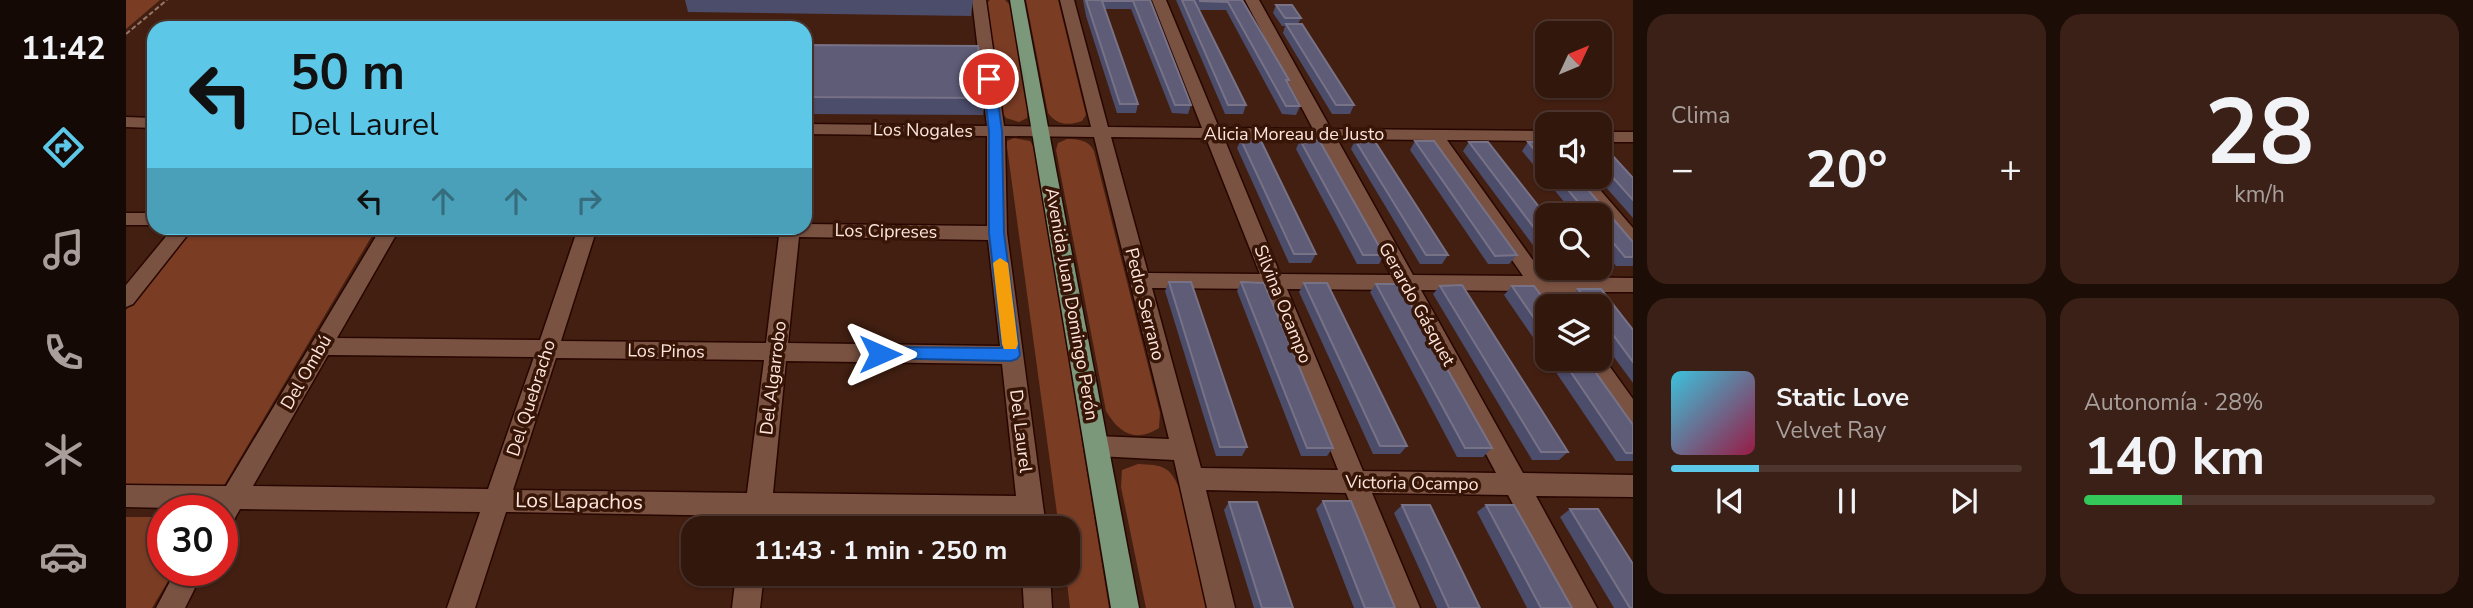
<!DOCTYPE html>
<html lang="es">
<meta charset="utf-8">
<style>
body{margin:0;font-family:"Nunito Sans",sans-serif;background:#3a2016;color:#f1f3f6;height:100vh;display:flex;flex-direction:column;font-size:26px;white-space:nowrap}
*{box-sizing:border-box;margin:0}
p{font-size:23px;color:#a89f9d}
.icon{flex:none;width:38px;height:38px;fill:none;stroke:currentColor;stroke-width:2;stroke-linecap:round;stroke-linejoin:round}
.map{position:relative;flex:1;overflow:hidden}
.panel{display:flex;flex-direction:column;gap:14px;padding:14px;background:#1c0d07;width:840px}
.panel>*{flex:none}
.hud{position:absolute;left:21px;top:21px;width:665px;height:214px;border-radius:21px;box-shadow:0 2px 5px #0004,0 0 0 2px #4d362e;background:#5dc7e8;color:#111;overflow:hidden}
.needle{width:46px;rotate:46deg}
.tools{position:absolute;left:1409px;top:21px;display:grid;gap:14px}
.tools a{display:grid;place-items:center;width:77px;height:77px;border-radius:14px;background:#32170d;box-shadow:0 2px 5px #0004,0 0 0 2px #4d362e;font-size:35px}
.speed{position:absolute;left:21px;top:495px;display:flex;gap:14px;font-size:35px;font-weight:700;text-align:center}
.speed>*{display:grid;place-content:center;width:91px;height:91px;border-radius:50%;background:#32170d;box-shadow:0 2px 5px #0004,0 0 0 2px #4d362e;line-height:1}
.speed .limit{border:10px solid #d22;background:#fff;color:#111}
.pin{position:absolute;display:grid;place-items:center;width:60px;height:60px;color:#fff;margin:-30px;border:4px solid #fff;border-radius:50%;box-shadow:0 2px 7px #0007}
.me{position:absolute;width:77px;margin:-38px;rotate:90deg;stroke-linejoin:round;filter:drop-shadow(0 0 5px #0008)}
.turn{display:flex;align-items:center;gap:24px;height:147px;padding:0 28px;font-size:32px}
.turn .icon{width:91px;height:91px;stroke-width:2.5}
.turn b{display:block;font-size:49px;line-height:60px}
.lanes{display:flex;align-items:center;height:66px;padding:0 28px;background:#0003;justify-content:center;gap:35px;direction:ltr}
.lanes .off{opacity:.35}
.big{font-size:52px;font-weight:700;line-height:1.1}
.panel .widget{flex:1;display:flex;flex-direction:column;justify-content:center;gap:10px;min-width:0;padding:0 24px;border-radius:21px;background:#3a2016}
.panel .dial{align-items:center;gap:0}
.dial b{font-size:91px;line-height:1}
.song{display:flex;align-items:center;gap:21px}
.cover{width:84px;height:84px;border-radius:10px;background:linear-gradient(135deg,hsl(190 70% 55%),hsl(340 70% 35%))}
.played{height:7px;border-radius:4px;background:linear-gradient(90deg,#5dc7e8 25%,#4d362e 25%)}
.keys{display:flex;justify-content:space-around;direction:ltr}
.heat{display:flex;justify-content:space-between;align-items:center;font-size:38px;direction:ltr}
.charge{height:10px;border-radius:5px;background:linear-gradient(90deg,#34c759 28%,#4d362e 0)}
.panel .tiles{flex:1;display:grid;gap:14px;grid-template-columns:repeat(2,1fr)}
.trip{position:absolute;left:555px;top:516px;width:399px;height:70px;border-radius:21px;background:#32170d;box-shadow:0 2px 5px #0004,0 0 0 2px #4d362e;font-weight:700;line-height:70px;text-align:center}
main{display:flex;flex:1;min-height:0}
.dock{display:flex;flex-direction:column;width:126px;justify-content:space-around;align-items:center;background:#140905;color:#a89f9d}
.dock .icon{width:49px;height:49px}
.dock .selected{color:#5dc7e8}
.dock b{font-size:32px;color:#f1f3f6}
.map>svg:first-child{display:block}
.green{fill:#7b3c24}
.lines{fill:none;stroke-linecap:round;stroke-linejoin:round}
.minor-casing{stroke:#270600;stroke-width:3}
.major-casing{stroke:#270600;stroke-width:3}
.path{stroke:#96776c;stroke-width:2;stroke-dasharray:5 2.5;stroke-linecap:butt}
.minor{fill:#7a5242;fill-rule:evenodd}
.major{fill:#7b987b;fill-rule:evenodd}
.wall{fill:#4c4c6b}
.building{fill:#5f5c78;stroke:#787287;stroke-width:2}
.route{fill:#1a73e8;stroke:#114b97;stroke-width:2}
.slow{fill:#f59e0b}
.labels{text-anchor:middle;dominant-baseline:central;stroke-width:7;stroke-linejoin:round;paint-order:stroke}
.street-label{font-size:18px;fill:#fee5dc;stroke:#371507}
.near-street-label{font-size:21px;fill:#fee5dc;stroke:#371507}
</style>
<main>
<nav class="dock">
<b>11:42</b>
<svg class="icon selected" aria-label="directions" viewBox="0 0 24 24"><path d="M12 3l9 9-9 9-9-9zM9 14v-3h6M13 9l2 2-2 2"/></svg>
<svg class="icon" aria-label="music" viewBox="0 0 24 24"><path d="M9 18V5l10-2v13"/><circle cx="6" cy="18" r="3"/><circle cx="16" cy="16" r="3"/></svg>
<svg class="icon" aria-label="phone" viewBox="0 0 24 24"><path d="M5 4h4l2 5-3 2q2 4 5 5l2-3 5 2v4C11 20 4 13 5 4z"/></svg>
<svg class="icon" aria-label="climate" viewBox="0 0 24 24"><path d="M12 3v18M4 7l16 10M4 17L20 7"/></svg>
<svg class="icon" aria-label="car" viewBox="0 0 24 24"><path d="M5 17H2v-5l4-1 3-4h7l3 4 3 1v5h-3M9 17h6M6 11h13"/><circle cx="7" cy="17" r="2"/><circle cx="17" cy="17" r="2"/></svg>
</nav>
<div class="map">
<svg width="1507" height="608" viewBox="0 0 1507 608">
<rect width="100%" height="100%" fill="#421f11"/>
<!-- green -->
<g class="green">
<path d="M0,0H34L0,29Z"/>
<path d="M864,0H879L884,5L902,111L901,118L893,122L880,118L875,111L860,4Z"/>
<path d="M900,0H932L960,115L956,121C942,126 931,125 922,113Z"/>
<path d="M888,138L904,141L908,147L983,608H944L940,574L942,528H933L881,147V141Z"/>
<path d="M941,139C953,139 962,140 968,151L1034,413L1033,428C1009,443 993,433 980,411L930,150L932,143Z"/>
<path d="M66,228L250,229L97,487H0V310Z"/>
<path d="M1012,464C1037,465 1044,466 1054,490L1083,608H1020L995,487L996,470Z"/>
<path d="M0,517H37V570L48,571L26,608H0Z"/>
</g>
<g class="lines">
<defs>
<g id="minor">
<path d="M846,0H860L878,126L965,127L934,0H948L982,127L1076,128L1026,0H1040L1093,128L1187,129L1119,0H1133L1205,129L1421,131V141L1321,140L1419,277L1507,278V292H1430L1440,306H1421V311L1408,291L1295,290L1397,473L1507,475V497L1410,496L1471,608H1442L1382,495L1246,493L1294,608H1266L1220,493L1080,490L1109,608H1081L1048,460L971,456L962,453L959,446L962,439L971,436L1043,439L968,137L879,136L881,233L920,528H894L893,519L644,516L643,528H617L619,516L380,512L349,608H321L354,512L114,509L105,525L96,529V511H86L87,509L0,507V485L100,486L255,228H274L211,338L414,340L452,228H471L435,341L640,343L653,236L523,235L516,233L514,228H679V224L861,226V136L679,134V124L861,126ZM985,137L1080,138L1134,274L1022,273ZM1098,138L1193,139L1265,275L1154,274ZM1211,139L1303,140L1397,276L1287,275ZM673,237L862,240L874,346L662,343ZM1026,288L1140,289L1212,470L1075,468ZM1161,289L1273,290L1370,473L1237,471ZM202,355L408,357L362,489L127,486ZM430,358L638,360L621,493L387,490ZM660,361L876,364L890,496L647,493Z"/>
<path d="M0,117L28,118V128L0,127Z"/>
<rect x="1474" y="132" width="33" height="10"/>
<path d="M1444,177H1463L1507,228V248L1500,246Z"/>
<rect x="0" y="213" width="28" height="12"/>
<path d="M47,228H67L7,304L0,307V285Z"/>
<path d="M1474,353L1507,399V427L1499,424L1455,359H1474Z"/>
<path d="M50,570H78L59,608H30Z"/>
<path d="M610,574H638L634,608H606Z"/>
<path d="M896,574H924L926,608H898Z"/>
</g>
<path id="major" d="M884,0H898L1013,608H985Z"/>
</defs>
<!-- minor casing -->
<use href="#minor" class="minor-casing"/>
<!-- major casing -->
<use href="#major" class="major-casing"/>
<!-- path -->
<path class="path" d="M0,34L41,0"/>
<!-- minor -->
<use href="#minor" class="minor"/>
<!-- major -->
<use href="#major" class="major"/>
</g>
<!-- wall -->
<g class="wall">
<path d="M559,0H847L845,16L562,12Z"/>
<path d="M957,0H1024L1065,105L1062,114L1046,113L1005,9H979L1012,104L1010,113H991L960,16Z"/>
<path d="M1050,0H1116L1163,80L1161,83L1174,106L1170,115L1156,114L1100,10H1073L1120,105L1117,114H1099Z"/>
<path d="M1150,5L1175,18L1172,24L1228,105L1224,114H1206L1157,33L1159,26H1156L1147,13Z"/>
<path d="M679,45L859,98L857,115L679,114Z"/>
<path d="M1115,140L1190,254L1185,263H1163L1111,148Z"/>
<path d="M1174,140L1258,255L1253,264H1231L1170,149Z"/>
<path d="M1229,140L1322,255L1316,264H1294L1225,149Z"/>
<path d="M1289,141L1391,255L1383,264H1362L1284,150Z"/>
<path d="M1343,142L1421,217V264L1337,151Z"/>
<path d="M1402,142H1421V177H1451L1507,242V266H1490L1474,246V215H1449L1396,151Z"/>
<path d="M1474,143L1507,178V218L1471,177H1474Z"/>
<path d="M1043,282L1121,447L1116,456H1090L1039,291Z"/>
<path d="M1115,282L1207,448L1201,456H1175L1111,291Z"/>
<path d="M1178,283L1281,446L1274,454H1247L1173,292Z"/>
<path d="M1250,284L1366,448L1357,457H1331L1244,292Z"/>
<path d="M1314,286L1442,452L1433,460H1406L1307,294Z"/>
<path d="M1386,286L1421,306V358L1378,295Z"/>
<path d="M1452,289L1507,330V383L1474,338V306H1450L1444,298Z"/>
<path d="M1421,359H1460L1507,425V461H1490Z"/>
<path d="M1197,501L1269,608H1228L1190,509Z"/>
<path d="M1103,502L1167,608H1128L1098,510Z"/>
<path d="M1276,505L1354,608H1311L1268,513Z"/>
<path d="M1360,505L1446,608H1401L1351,512Z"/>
<path d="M1444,509L1507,608H1488L1434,517Z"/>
</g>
<!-- building -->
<g class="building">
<path d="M960,0H1024L1065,105H1049L1007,1H976L1012,104H994Z"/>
<path d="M1056,0H1068L1120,105H1102Z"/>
<path d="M1074,0H1116L1163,80H1160L1174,106H1160L1102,2L1074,1Z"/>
<path d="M1150,5H1166L1175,18H1159Z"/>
<path d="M1160,24H1176L1228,105H1210Z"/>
<path d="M679,45L852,46L859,98L679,97Z"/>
<path d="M1134,139L1190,254H1168L1115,140Z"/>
<path d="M1174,140H1193L1258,255H1237Z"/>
<path d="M1229,140H1248L1322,255H1300Z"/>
<path d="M1289,141H1308L1391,255L1369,256Z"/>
<path d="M1343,142H1362L1421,217V245Z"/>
<path d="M1402,142H1421V165Z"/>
<path d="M1474,143H1475L1507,178V200L1474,163Z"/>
<path d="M1431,177H1451L1507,242V257H1499L1474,227V215H1463Z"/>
<path d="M1043,282H1065L1121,447H1094Z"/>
<path d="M1115,282L1138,283L1207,448H1181Z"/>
<path d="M1178,283H1201L1281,446H1254Z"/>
<path d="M1250,284H1273L1366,448H1339Z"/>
<path d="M1336,285L1442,452H1415L1314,286Z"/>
<path d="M1386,286H1408L1423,306H1421V337Z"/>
<path d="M1452,289H1475L1507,330V362L1474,317V306H1465Z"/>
<path d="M1436,359H1460L1507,425V453H1500Z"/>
<path d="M1197,501H1225L1269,608H1239Z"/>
<path d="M1103,502H1131L1167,608H1136Z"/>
<path d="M1276,505H1304L1354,608H1323Z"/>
<path d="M1360,505H1388L1446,608H1415Z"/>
<path d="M1444,509H1472L1507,564V608H1504Z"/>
</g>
<!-- route -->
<path class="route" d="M863,75L869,79L876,131L878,233L894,355L891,359L885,361L748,358L746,354L748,349L754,347L876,348L863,233V131L857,79Z"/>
<!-- slow -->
<path class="slow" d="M874,258L882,263L892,344L890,349H878L876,344L867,263Z"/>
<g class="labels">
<!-- street labels -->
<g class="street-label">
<text transform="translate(797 130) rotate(1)">Los Nogales</text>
<text x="1168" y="134">Alicia Moreau de Justo</text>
<text transform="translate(760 231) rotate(1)">Los Cipreses</text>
<text transform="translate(946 304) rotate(80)">Avenida Juan Domingo Perón</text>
<text transform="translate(1019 304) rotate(76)">Pedro Serrano</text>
<text transform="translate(1157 304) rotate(68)">Silvina Ocampo</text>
<text transform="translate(1291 304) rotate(61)">Gerardo Gásquet</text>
<text transform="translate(540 351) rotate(1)">Los Pinos</text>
<text transform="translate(180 372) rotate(-60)">Del Ombú</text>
<text transform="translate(647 378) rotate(-83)">Del Algarrobo</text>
<text transform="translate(405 398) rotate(-72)">Del Quebracho</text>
<text transform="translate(895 431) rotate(83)">Del Laurel</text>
<text transform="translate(1286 483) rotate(1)">Victoria Ocampo</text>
</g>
<!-- near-street labels -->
<g class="near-street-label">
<text transform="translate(453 501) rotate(1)">Los Lapachos</text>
</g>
</g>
</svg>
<div class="tools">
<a><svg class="needle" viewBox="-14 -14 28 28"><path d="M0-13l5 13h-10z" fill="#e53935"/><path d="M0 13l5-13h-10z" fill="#a89f9d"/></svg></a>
<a><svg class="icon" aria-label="sound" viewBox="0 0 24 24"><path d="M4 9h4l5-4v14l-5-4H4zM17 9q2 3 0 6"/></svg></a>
<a><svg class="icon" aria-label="search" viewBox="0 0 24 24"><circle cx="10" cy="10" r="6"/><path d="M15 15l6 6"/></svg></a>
<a><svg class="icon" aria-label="layers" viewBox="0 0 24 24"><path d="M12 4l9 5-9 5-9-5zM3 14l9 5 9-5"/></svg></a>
</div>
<div class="speed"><div class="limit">30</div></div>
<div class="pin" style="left:863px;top:79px;background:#d93025"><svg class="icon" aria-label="arrive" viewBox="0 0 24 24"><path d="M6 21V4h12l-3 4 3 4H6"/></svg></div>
<svg class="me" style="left:754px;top:354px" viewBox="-20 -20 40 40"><path d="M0-17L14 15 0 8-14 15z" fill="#1a73e8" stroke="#fff" stroke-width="4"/></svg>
<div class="trip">11:43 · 1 min · 250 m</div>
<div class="hud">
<div class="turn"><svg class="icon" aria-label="left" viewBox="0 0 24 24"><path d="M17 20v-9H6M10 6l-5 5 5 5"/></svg><div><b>50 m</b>Del Laurel</div></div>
<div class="lanes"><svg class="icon" aria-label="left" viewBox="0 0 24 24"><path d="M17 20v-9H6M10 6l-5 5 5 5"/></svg><svg class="icon off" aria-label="ahead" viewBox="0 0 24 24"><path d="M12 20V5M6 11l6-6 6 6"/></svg><svg class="icon off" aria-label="ahead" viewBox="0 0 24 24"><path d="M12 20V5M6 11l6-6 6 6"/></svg><svg class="icon off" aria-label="right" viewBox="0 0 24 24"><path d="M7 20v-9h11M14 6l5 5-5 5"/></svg></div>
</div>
</div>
<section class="panel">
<div class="tiles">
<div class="widget"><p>Clima</p>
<div class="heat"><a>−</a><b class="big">20°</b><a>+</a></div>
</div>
<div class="widget dial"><b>28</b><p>km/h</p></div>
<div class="widget">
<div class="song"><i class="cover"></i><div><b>Static Love</b><p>Velvet Ray</p></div></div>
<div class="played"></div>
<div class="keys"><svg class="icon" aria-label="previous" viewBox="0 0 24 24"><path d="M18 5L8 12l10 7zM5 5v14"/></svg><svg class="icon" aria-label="pause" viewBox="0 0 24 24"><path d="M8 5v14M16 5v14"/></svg><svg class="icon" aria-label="next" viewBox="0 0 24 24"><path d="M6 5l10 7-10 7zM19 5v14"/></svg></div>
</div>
<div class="widget"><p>Autonomía · 28%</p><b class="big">140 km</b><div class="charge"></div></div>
</div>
</section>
</main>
